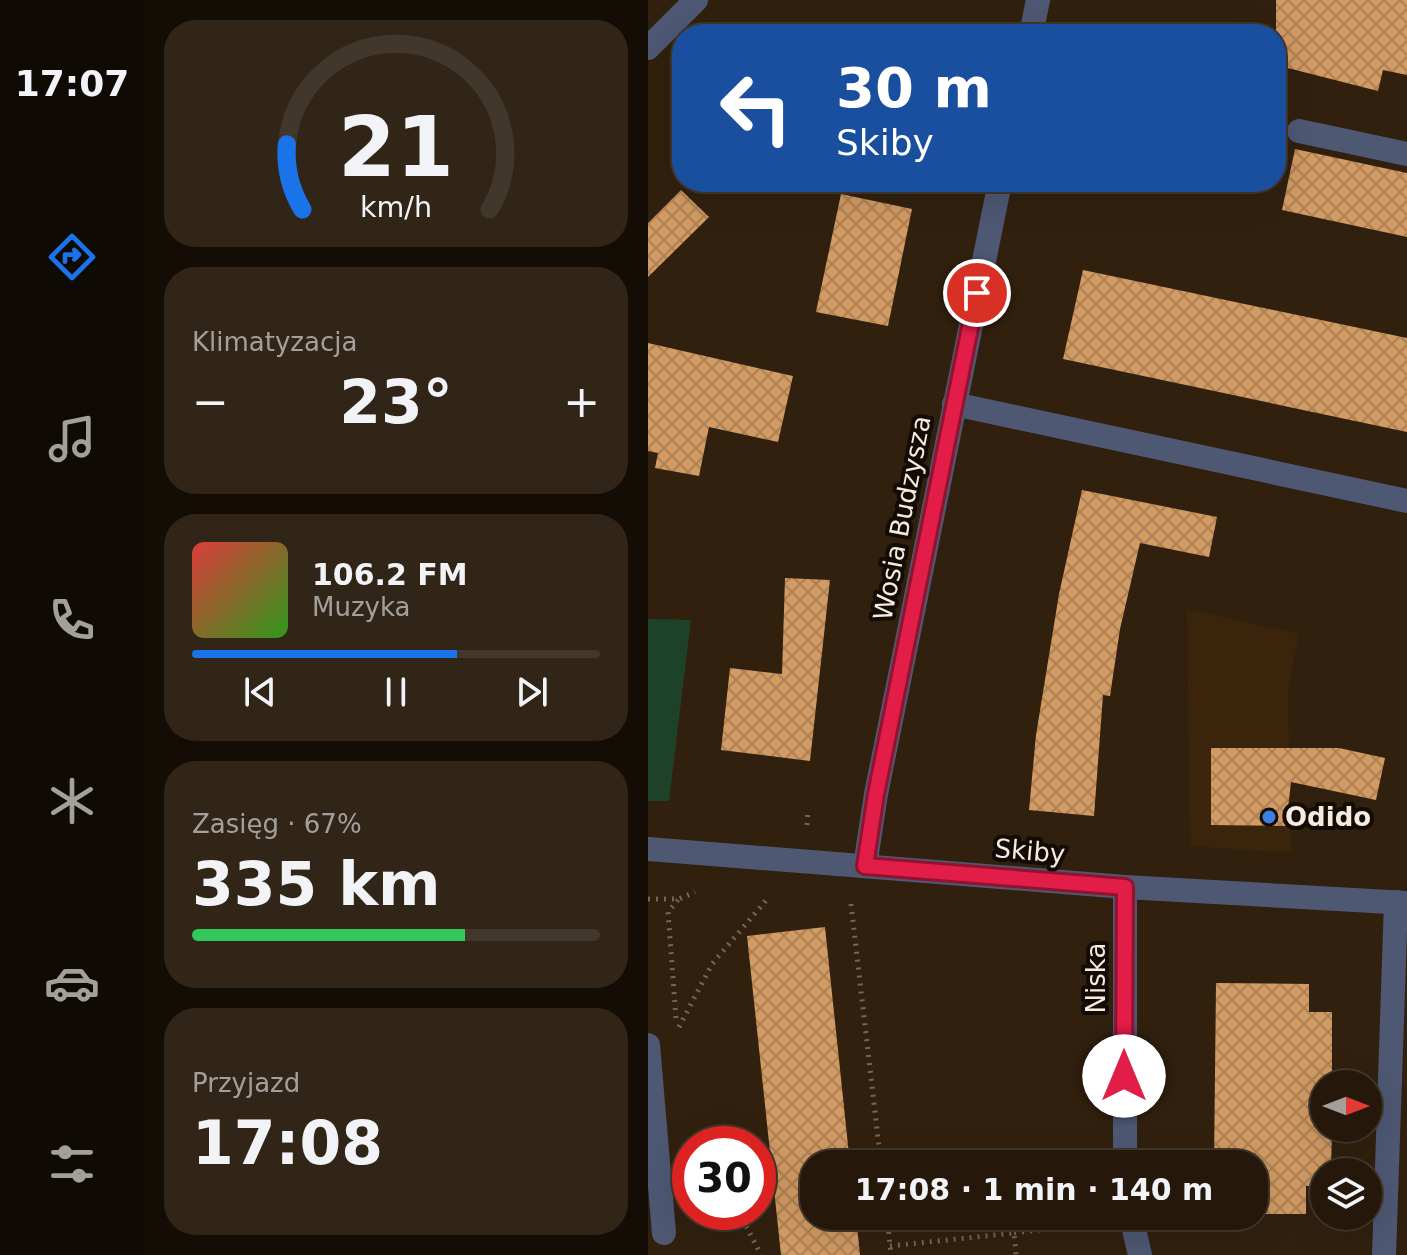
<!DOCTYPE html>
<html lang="pl">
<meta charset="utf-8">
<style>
body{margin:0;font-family:"DejaVu Sans",sans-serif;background:#312518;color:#f1f3f6;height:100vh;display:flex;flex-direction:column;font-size:30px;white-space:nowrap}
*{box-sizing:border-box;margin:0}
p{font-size:26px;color:#a3a09c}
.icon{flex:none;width:44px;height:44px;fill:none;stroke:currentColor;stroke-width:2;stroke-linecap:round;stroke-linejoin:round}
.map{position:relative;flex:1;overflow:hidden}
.details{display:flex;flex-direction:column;gap:20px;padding:20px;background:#140d06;width:504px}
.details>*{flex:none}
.hud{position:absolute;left:24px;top:24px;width:614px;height:168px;border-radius:32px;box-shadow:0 8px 32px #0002,0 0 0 2px #42372b;background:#1a4fa0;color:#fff;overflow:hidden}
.needle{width:52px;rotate:90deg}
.tools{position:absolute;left:662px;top:1070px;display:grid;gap:16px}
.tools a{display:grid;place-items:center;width:72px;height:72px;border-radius:50%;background:#25180a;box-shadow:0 8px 32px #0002,0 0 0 2px #42372b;font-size:40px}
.speed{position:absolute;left:24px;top:1126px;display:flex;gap:16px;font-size:40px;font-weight:700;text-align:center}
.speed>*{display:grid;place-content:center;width:104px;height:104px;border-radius:50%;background:#25180a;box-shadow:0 8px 32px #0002,0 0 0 2px #42372b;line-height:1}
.speed .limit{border:12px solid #d22;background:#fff;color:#111}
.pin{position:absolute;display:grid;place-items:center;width:68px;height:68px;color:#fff;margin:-34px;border:4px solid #fff;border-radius:50%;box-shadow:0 2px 8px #0007}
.me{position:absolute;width:88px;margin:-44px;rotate:0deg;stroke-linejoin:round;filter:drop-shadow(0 0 6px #0008)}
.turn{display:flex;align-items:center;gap:28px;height:168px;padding:0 32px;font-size:36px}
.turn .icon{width:104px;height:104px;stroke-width:2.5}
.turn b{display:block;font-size:56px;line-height:68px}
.big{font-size:60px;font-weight:700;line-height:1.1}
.details .widget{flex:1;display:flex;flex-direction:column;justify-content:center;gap:12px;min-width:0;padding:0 28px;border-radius:32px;background:#312518}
.details .dial{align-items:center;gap:0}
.dial svg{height:208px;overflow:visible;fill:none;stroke:#42372b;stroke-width:7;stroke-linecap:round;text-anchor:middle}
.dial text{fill:#f1f3f6;stroke:none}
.song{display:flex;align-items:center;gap:24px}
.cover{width:96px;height:96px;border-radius:12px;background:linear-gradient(135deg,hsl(0 70% 55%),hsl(110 70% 35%))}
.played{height:8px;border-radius:4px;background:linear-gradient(90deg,#1a73e8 65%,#42372b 65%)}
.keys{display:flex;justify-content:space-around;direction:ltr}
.heat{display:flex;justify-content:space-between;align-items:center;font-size:44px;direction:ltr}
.charge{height:12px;border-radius:6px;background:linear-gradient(90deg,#34c759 67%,#42372b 0)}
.trip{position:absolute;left:152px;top:1150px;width:468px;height:80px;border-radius:32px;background:#25180a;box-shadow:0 8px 32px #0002,0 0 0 2px #42372b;font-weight:700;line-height:80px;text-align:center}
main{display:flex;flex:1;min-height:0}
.menu{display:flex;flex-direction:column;width:144px;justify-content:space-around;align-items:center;background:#0f0a04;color:#a3a09c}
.menu .icon{width:56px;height:56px}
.menu .current{color:#1a73e8}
.menu b{font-size:36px;color:#f1f3f6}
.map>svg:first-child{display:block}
.built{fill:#3b240c}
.grass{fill:#1e4229}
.building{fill:url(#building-cross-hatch)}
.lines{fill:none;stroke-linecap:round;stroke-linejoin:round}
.path{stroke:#756656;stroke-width:5;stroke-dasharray:2 6;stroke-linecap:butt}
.minor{stroke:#4e5873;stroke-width:24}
.route-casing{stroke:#92132f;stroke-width:20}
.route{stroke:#e11d48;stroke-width:14}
.shop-dot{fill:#3f7fe0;stroke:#130b05;stroke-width:3}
.labels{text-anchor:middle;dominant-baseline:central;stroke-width:8;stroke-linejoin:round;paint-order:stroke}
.street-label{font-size:26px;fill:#f7ebe0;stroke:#130b05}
.poi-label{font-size:26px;font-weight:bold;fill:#f7ebe0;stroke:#130b05;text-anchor:start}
</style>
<main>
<nav class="menu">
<b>17:07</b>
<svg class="icon current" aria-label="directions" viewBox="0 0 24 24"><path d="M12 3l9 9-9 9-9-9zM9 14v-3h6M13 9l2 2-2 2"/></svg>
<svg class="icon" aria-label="music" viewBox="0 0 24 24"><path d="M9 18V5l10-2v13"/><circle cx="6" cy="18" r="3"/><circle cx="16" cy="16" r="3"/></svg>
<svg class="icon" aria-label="phone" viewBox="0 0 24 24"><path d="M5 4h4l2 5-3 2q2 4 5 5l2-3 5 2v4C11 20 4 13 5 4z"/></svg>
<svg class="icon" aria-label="climate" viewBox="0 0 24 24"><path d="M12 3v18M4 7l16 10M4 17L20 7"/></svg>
<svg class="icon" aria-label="car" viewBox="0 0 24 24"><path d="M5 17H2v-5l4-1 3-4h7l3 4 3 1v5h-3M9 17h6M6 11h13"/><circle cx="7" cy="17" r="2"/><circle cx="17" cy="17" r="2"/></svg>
<svg class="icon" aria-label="filters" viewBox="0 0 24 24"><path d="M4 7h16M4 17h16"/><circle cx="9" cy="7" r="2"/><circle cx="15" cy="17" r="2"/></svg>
</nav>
<section class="details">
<div class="widget dial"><svg viewBox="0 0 100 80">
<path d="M14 69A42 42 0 1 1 86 69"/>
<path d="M14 69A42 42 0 0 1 8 44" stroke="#1a73e8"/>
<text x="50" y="56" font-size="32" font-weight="700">21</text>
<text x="50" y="72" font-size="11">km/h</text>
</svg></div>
<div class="widget"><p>Klimatyzacja</p>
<div class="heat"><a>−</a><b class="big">23°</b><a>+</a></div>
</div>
<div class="widget">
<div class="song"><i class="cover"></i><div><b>106.2 FM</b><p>Muzyka</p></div></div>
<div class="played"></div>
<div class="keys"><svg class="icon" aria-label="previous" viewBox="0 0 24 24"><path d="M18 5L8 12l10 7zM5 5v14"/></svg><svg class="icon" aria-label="pause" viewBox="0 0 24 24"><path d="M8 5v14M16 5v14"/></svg><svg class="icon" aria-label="next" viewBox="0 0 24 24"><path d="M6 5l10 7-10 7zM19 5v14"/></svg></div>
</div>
<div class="widget"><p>Zasięg · 67%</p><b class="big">335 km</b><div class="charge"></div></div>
<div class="widget"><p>Przyjazd</p><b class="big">17:08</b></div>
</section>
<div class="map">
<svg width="759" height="1255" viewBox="0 0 759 1255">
<defs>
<pattern id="building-cross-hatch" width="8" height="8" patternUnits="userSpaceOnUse" patternTransform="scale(2)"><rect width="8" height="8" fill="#d39a61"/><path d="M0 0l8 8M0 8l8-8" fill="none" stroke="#aa8158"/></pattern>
</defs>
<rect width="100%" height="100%" fill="#31200e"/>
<!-- built -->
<path class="built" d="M539,609L651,634L640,690L643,853L542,846Z"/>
<!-- grass -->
<path class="grass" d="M0,619L43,620L21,801H0Z"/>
<!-- building -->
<g class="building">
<path d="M628,0H759V75L735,70L730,91L628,65Z"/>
<path d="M647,149L759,173V237L634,210Z"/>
<path d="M33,190L61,217L0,277V223Z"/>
<path d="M193,194L264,209L240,326L168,312Z"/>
<path d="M435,270L759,338V432L415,359Z"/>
<path d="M0,343L145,376L130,442L61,427L51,476L7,468L10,453L0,451Z"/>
<path d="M434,490L569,517L561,557L492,543L472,629L462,696L455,695L446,816L381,810L388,735L411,594Z"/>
<path d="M137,578L182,580L162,761L73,750L82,668L134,674Z"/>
<path d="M563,748H691L737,758L728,800L643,782L638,826L563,825Z"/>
<path d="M177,927L202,1164H166V1216H208L212,1255H133L99,936Z"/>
<path d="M568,983L661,984V1012H684V1084H676V1128H684L683,1172H676V1186H658V1214H606V1164H566Z"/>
</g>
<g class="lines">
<!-- path -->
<g class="path">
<path d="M159,825L160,810"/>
<path d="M0,899H31L47,892"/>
<path d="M203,904L233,1164"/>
<path d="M28,1018L20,912L30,900"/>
<path d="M31,1027L64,964L120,898"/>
<path d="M91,1212L113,1255"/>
<path d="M239,1216L243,1255"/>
<path d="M366,1233L397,1229"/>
<path d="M242,1246L366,1233L368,1255"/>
</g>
<!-- minor -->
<g class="minor">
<path d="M383,34L390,0"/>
<path d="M0,48L48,0"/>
<path d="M651,131L759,154"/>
<path d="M306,404L759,501"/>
<path d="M0,849L477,887L759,903"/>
<path d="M217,866L228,794L352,182"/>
<path d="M477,887V1164"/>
<path d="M0,1045L16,1233"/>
<path d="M483,1216L492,1255"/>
<path d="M736,1255L748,902"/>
</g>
</g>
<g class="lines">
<defs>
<path id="route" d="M329,293L228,794L217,866L477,887L476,1076"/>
</defs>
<!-- route casing -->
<use href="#route" class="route-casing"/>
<!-- route -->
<use href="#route" class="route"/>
</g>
<!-- markers -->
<circle class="shop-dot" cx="621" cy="817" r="8"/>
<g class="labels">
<!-- street labels -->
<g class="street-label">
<text transform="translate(254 518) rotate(-79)">Wosia Budzysza</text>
<text transform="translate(382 851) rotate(5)">Skiby</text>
<text transform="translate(448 978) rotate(-90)">Niska</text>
</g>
<!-- poi labels -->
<g class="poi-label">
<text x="637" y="817">Odido</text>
</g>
</g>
</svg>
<div class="tools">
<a><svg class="needle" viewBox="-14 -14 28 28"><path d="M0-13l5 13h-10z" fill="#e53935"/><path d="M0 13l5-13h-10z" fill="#a3a09c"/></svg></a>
<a><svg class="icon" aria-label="layers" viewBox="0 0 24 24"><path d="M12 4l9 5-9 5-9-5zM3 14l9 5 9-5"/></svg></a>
</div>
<div class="speed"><div class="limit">30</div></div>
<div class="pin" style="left:329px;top:293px;background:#d93025"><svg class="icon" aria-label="arrive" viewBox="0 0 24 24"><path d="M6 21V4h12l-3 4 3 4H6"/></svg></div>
<svg class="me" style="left:476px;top:1076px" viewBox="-20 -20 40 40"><circle r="19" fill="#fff"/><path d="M0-13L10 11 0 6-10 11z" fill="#e11d48"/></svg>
<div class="trip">17:08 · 1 min · 140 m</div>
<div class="hud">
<div class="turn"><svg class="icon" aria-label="left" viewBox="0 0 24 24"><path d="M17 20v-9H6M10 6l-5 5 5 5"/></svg><div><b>30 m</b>Skiby</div></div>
</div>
</div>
</main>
